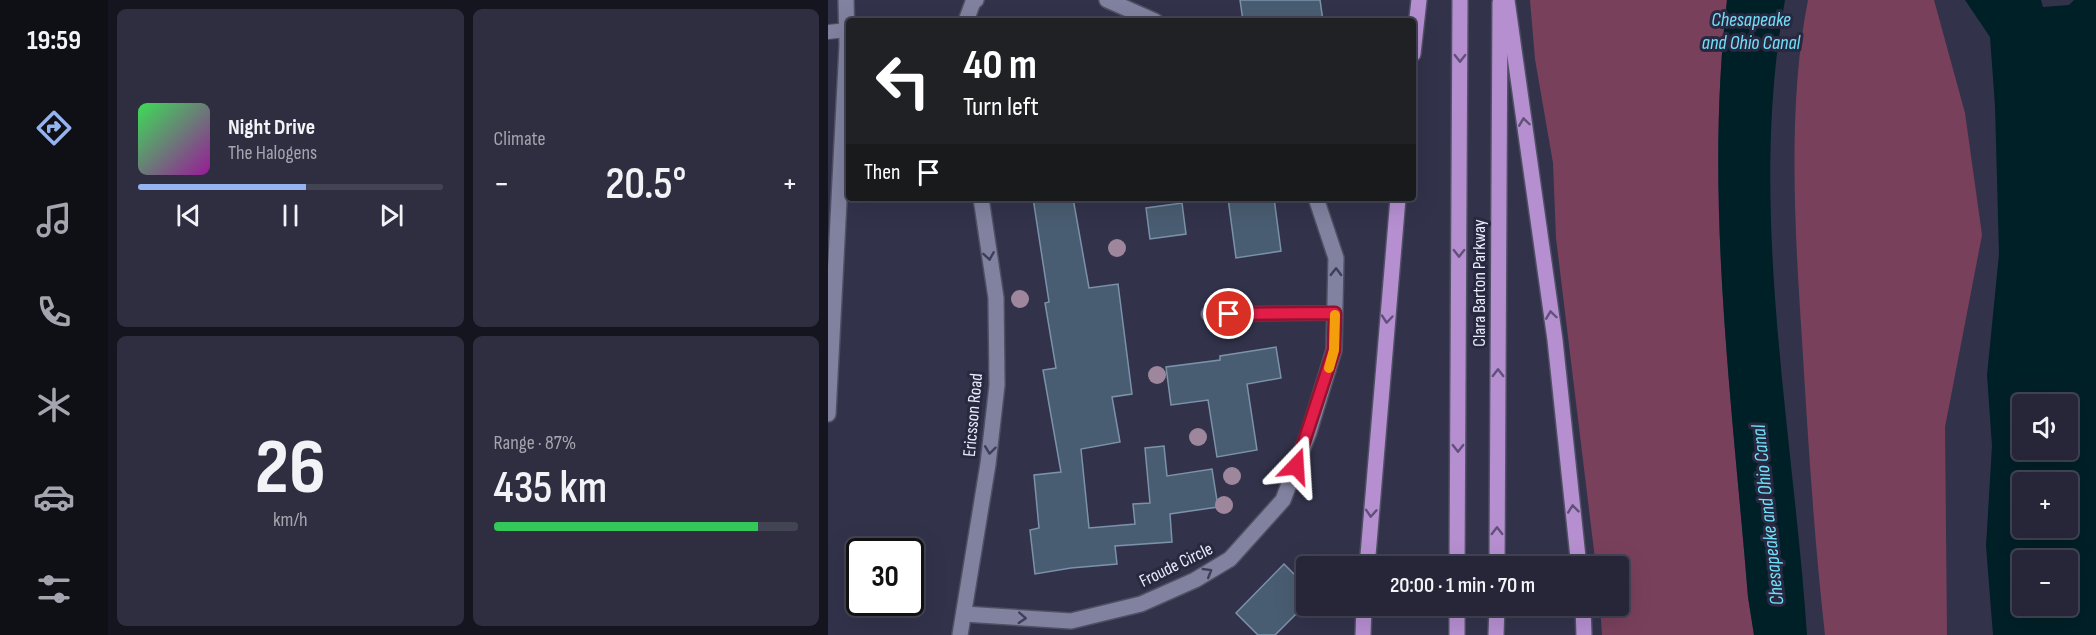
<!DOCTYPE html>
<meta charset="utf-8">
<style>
body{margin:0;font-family:"Sofia Sans Condensed",sans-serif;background:#2e2e40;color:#f1f3f6;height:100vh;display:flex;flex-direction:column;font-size:22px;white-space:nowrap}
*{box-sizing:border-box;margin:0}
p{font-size:20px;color:#a4a5ae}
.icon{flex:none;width:33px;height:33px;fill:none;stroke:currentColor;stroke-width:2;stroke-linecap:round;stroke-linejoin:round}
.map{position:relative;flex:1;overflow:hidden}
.panel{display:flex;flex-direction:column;gap:9px;padding:9px;background:#15151f;width:720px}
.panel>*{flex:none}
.banner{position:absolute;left:18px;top:18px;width:570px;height:183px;border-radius:6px;box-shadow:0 6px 24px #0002,0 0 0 2px #424353;background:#202124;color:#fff;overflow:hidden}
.fabs{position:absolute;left:1184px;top:394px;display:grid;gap:12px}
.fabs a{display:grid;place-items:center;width:66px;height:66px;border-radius:6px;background:#262638;box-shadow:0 6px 24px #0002,0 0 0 2px #424353;font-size:30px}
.speed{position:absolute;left:18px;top:538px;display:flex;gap:12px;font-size:30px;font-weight:700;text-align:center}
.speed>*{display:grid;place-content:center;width:78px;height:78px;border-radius:50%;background:#262638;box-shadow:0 6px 24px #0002,0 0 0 2px #424353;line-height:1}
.speed .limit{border:3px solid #111;border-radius:9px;background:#fff;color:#111}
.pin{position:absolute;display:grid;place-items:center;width:51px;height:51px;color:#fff;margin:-26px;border:3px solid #fff;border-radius:50%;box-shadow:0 2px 6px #0007}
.me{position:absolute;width:66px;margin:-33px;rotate:20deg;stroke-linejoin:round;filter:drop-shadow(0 0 4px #0008)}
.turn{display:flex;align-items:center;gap:21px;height:126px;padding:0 18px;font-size:27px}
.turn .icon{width:78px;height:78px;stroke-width:2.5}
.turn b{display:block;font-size:42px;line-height:51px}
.then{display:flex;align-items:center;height:57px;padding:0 18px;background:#0003;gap:12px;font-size:22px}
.big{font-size:45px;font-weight:600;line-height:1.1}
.panel .card{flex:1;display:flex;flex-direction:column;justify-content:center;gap:9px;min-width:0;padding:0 21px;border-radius:9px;background:#2e2e40}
.panel .dial{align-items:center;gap:0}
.dial b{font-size:78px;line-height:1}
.song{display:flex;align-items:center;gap:18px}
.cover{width:72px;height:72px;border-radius:9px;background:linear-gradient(135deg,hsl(130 70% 55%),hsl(300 70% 35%))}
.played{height:6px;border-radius:3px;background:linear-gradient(90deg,#95b2f1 55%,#424353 55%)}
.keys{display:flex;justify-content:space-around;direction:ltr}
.heat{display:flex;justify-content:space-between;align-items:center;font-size:33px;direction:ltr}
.charge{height:9px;border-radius:4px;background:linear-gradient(90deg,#34c759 87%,#424353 0)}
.panel .tiles{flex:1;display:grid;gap:9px;grid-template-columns:repeat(2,1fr)}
.trip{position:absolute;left:468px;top:556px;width:333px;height:60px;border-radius:6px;background:#262638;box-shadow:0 6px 24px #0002,0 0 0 2px #424353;font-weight:600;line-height:60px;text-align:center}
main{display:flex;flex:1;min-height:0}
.dock{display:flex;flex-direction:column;width:108px;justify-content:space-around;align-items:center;background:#0f0f16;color:#a4a5ae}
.dock .icon{width:42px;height:42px}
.dock .active{color:#95b2f1}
.dock b{font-size:27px;color:#f1f3f6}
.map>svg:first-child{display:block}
.green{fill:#79405c}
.water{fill:#002027;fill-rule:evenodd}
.building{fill:#495d72;stroke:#7c92a9;stroke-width:1.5}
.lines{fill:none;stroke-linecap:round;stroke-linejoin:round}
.service-casing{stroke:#505064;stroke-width:16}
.minor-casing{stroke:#505064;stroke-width:18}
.secondary-casing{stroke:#505064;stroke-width:18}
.primary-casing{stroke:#505064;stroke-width:18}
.service{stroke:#81829f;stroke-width:14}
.minor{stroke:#81829f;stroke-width:15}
.secondary{stroke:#81829f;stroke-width:15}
.primary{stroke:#b68fd1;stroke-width:15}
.tree{fill:#9e879c}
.oneway{stroke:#61517a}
.oneway2{stroke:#3e3e58}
.route-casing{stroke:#92132f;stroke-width:15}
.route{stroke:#e11d48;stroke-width:10}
.slow{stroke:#f59e0b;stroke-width:10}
.labels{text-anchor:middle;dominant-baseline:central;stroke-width:6;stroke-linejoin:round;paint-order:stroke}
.street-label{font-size:18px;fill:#e8e9f9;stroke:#282840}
.water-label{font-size:20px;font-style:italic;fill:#72e0fa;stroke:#282840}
</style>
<main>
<nav class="dock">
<b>19:59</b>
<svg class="icon active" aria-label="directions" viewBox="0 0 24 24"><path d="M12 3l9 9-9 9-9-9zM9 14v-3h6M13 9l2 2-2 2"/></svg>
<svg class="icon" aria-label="music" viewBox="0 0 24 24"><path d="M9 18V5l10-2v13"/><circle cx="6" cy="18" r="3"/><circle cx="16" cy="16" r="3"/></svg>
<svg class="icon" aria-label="phone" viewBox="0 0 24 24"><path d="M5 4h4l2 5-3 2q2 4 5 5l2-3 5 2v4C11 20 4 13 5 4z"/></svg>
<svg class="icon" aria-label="climate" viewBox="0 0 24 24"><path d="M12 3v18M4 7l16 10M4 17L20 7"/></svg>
<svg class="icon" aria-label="car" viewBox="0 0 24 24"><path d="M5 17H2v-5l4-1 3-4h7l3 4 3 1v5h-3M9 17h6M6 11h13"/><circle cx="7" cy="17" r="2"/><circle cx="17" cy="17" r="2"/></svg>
<svg class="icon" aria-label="filters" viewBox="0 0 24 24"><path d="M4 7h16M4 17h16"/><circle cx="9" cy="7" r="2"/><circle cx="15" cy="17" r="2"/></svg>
</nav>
<section class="panel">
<div class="tiles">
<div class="card">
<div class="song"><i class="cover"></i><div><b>Night Drive</b><p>The Halogens</p></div></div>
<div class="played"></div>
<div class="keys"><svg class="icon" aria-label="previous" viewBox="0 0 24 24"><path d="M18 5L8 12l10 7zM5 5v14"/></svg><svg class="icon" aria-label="pause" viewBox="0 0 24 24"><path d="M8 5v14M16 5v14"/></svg><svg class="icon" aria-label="next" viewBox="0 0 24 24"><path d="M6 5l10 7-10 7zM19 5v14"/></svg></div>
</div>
<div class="card"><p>Climate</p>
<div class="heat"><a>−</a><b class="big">20.5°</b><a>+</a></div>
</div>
<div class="card dial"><b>26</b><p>km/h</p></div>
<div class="card"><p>Range · 87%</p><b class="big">435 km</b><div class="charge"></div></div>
</div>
</section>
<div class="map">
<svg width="1268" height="635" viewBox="0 0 1268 635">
<rect width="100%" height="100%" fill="#32334b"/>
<!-- green -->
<g class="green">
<path d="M702,0H899C876,198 904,399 920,597L926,635H774L772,606H790V567H768L728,238L725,163L707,59Z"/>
<path d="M980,0H1106L1137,113L1154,235L1117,427L1119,635H997C986,537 980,439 974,340C967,233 959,105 980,0Z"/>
</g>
<!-- water -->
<g class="water">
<path d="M899,0H957C919,207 965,427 979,635H926L920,597C904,399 876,197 899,0Z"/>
<path d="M1137,0H1213L1215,7L1241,5L1246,0H1268V635H1165L1158,546L1164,446L1159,375L1171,254L1167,106L1162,37ZM1194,405H1239V450H1194ZM1194,483H1239V528H1194ZM1194,561H1239V606H1194Z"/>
</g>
<!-- building -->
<g class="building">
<path d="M412,0H492L495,21H415Z"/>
<path d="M205,198H245L261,288L290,284L304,394L284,397L292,442L253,449L261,528L307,524L305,504L322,503L317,448L336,446L339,476L384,469L390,507L342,514L344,542L287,546L289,564L243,568L207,574L202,530L211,528L206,475L233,472L215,370L228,368L217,303L221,302Z"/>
<path d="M400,198H446L453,251L408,258Z"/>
<path d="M354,203L358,234L322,239L318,208Z"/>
<path d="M448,347L453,378L419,384L429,450L389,457L380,400L343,405L338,367L392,360V356Z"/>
<path d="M456,564L478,586V604L447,635H430L408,613Z"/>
</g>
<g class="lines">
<defs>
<g id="service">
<path d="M0,32L19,30"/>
<path d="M380,314L507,313"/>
</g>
<g id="minor">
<path d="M279,0L327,21"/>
<path d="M138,21L145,2L148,0"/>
<path d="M136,614L243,621L313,604L367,580L402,559L455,500L481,432L506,350L508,258L488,198"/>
<path d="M132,635L160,464L169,385L168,298L153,198"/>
</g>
<path id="secondary" d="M0,414L19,45L18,0"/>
<g id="primary">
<path d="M679,0L727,340L751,567"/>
<path d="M585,54L591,0"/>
<path d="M539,567L570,198"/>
<path d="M629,567L632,0"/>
<path d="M669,567L672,3"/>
<path d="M755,606L756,635"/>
<path d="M535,635L536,606"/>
<path d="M629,635V606"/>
<path d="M668,635L669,606"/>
</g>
</defs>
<!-- service casing -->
<use href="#service" class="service-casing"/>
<!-- minor casing -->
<use href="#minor" class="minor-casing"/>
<!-- secondary casing -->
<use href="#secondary" class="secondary-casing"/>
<!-- primary casing -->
<use href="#primary" class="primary-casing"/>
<!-- service -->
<use href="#service" class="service"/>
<!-- minor -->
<use href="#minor" class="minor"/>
<!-- secondary -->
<use href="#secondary" class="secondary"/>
<!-- primary -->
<use href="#primary" class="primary"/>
</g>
<!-- trees -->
<g class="tree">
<circle cx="289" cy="248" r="9"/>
<circle cx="192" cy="299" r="9"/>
<circle cx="329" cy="375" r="9"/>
<circle cx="370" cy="437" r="9"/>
<circle cx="404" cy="476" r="9"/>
<circle cx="396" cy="505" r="9"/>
</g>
<!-- one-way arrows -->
<defs><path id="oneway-chevron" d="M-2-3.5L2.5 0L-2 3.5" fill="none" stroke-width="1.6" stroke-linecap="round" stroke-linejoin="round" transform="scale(1.5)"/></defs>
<g class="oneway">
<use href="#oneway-chevron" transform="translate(632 58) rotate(90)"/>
<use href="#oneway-chevron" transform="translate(696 122) rotate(-98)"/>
<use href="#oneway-chevron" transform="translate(631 253) rotate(90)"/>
<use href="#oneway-chevron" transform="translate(723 315) rotate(-98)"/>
<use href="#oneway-chevron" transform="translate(559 319) rotate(95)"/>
<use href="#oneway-chevron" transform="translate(670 373) rotate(-90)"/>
<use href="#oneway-chevron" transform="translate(630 448) rotate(90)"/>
<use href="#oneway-chevron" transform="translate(745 509) rotate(-96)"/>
<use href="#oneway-chevron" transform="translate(543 513) rotate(94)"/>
<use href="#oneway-chevron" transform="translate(669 531) rotate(-90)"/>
</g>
<g class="oneway2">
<use href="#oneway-chevron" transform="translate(161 256) rotate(81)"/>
<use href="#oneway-chevron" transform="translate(508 272) rotate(-89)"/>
<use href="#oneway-chevron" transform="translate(162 450) rotate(97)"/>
<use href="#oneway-chevron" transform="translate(380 572) rotate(-31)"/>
<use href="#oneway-chevron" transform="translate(194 618) rotate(3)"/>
</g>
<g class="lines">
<defs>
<path id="route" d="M401,314L507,313L506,350L468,466"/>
</defs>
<!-- route casing -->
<use href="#route" class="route-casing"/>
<!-- route -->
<use href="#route" class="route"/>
<!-- slow -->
<path class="slow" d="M501,368L506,350L507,315"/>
</g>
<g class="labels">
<!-- street labels -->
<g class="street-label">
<text transform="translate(651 283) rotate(-90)">Clara Barton Parkway</text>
<text transform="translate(145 415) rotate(-85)">Ericsson Road</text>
<text transform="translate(348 565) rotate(-26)">Froude Circle</text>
</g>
<!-- water labels -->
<g class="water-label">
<text x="923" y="20">Chesapeake<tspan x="923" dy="23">and Ohio Canal</tspan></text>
<text transform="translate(940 515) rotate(-96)">Chesapeake and Ohio Canal</text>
</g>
</g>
</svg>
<div class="fabs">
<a><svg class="icon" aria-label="sound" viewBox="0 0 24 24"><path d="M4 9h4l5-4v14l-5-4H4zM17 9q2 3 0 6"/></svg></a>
<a>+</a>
<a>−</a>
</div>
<div class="speed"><div class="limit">30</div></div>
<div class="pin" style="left:401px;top:314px;background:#d93025"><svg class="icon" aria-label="arrive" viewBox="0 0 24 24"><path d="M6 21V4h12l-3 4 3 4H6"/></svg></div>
<svg class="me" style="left:468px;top:466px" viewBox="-20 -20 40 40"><path d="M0-17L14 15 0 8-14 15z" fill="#e11d48" stroke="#fff" stroke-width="4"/></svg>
<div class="trip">20:00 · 1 min · 70 m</div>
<div class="banner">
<div class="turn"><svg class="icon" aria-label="left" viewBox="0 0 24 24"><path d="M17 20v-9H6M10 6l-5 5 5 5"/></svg><div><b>40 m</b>Turn left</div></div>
<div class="then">Then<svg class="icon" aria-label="arrive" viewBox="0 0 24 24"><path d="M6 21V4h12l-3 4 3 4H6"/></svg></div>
</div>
</div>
</main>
